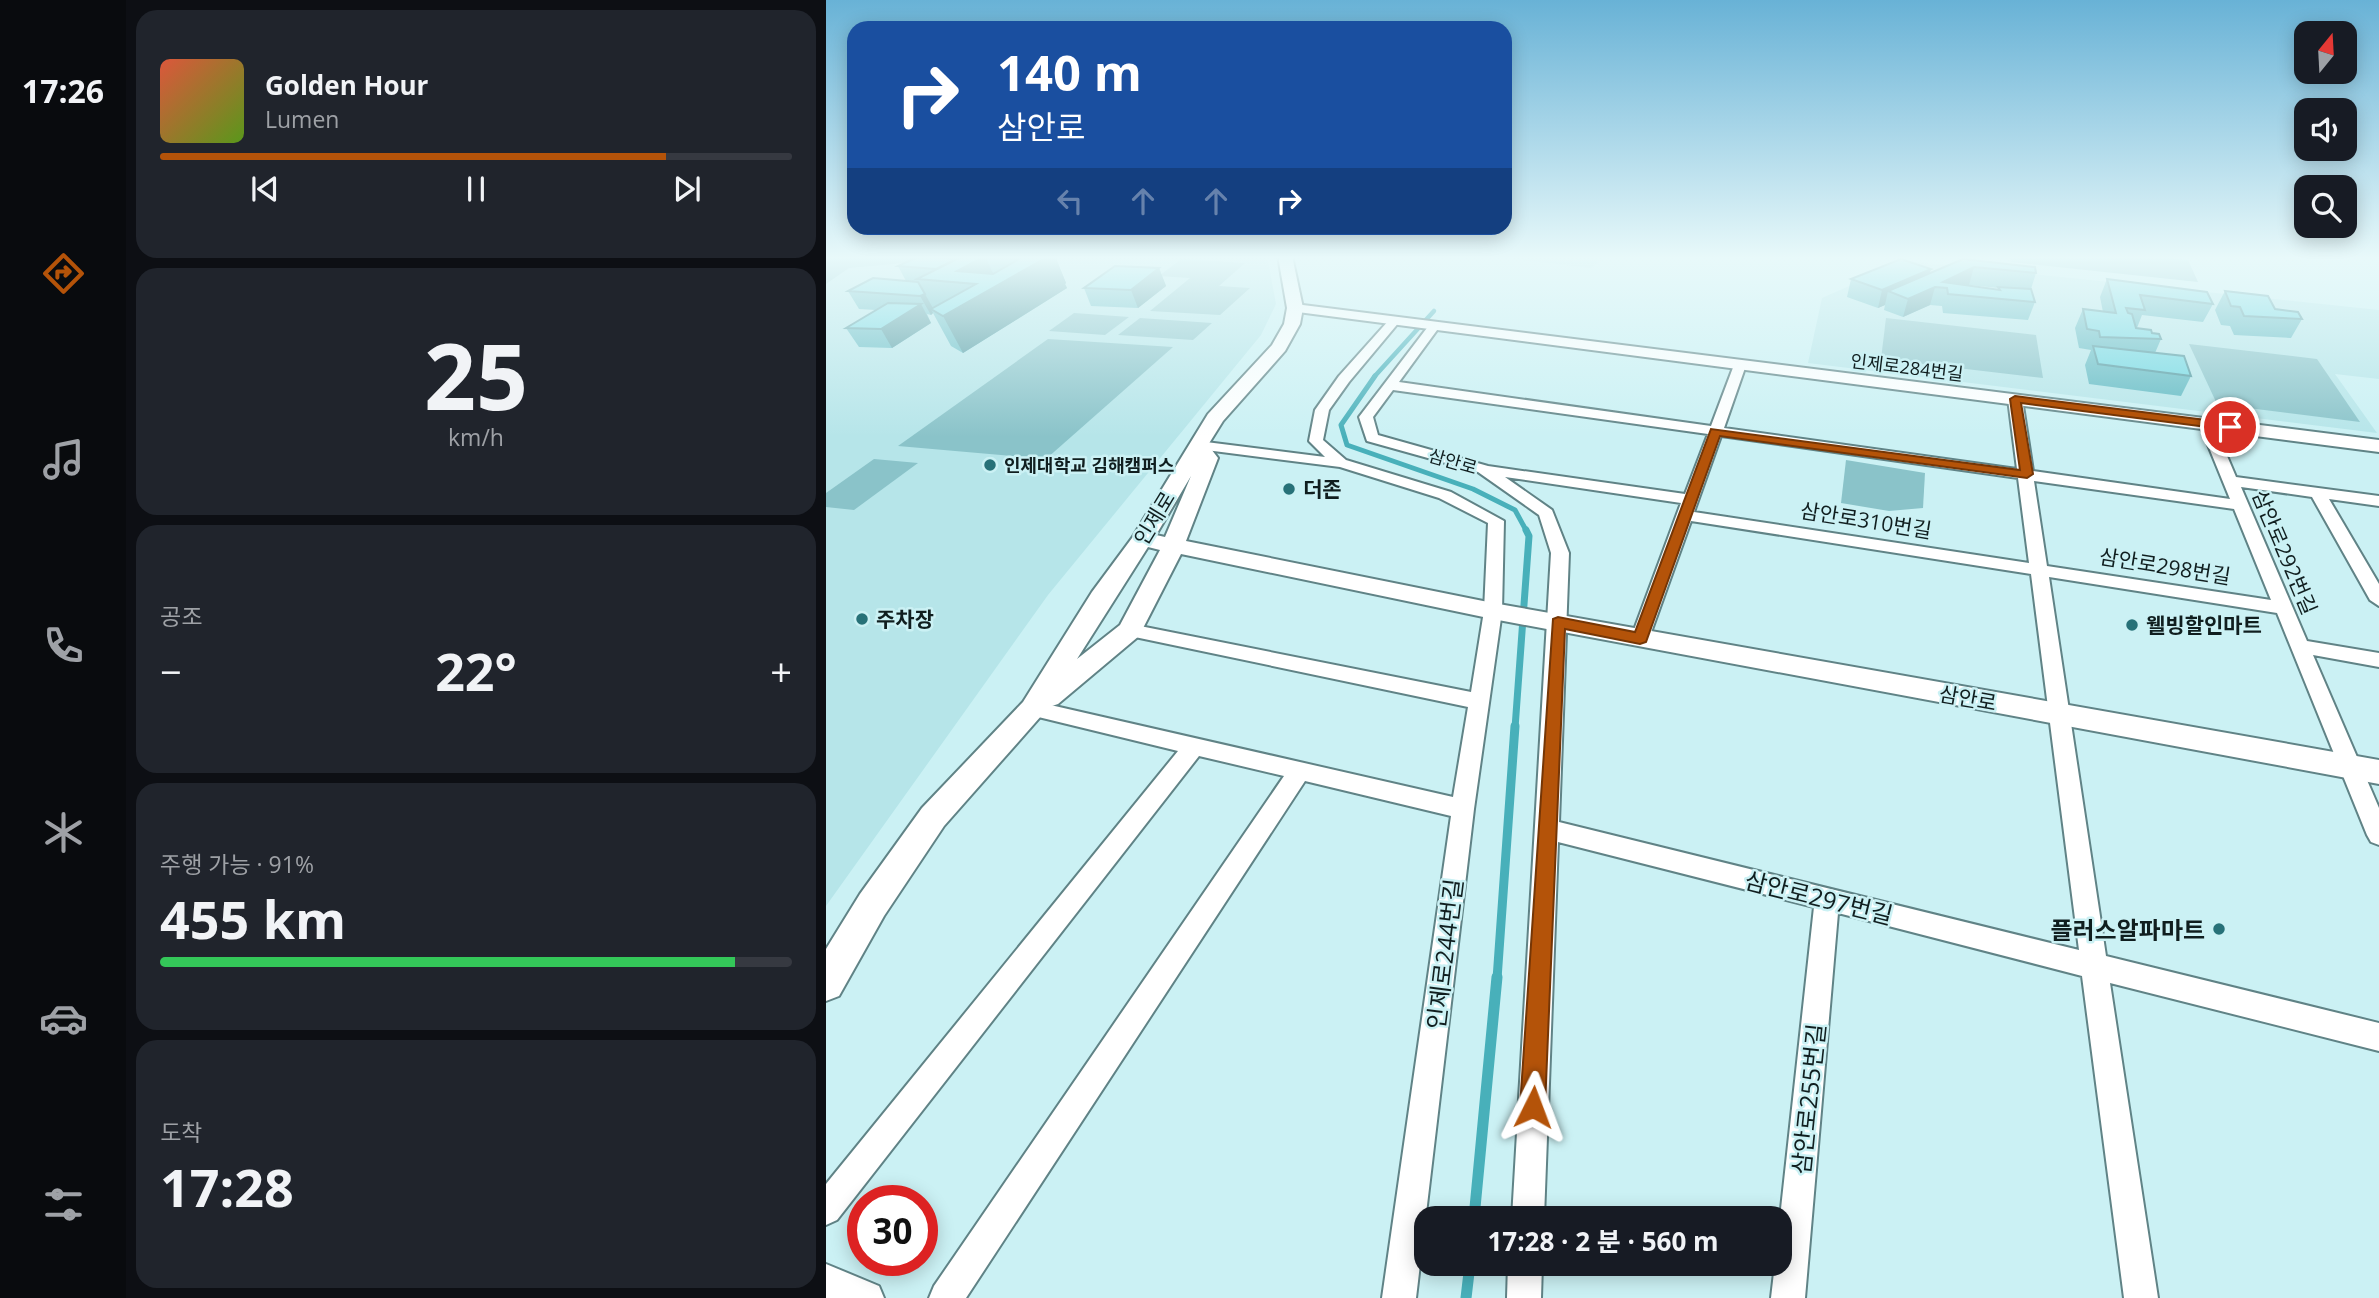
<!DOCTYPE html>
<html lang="ko">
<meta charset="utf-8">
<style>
body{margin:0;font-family:"Open Sans","Noto Sans KR",sans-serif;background:#20242c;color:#f1f3f6;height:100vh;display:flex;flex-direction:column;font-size:26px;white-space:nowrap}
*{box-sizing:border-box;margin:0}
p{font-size:23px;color:#9ea1a6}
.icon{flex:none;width:38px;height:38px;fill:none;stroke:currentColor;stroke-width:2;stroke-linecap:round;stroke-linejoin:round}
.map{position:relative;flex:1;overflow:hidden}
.side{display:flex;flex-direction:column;gap:10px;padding:10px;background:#0d0f14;width:700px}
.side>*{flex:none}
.guide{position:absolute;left:21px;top:21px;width:665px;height:214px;border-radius:21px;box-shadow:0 4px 18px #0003;background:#1a4fa0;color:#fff;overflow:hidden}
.needle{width:46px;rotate:18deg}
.fabs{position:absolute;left:1468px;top:21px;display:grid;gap:14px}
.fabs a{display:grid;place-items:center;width:63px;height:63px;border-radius:14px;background:#171b24;box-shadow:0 4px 18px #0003;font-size:35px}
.speed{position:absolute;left:21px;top:1185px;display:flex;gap:14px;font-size:35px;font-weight:700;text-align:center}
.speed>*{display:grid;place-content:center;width:91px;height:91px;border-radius:50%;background:#171b24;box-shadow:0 4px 18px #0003;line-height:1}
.speed .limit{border:10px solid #d22;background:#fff;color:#111}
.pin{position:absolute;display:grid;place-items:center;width:60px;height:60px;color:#fff;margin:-30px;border:4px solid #fff;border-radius:50%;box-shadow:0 2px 7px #0007}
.me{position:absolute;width:77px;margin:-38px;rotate:3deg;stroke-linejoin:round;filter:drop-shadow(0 0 5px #0008)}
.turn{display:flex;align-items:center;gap:24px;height:147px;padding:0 35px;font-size:32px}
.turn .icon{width:91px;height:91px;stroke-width:2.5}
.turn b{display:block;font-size:49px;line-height:60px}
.lanes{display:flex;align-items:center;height:66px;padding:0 35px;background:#0003;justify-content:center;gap:35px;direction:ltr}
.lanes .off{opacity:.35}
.big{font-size:52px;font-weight:700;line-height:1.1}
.side .card{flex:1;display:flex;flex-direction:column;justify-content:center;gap:10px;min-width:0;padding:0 24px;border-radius:21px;background:#20242c}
.side .dial{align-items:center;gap:0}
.dial b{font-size:91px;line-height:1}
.song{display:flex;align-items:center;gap:21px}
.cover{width:84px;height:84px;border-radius:10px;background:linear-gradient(135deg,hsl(10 70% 55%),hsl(90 70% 35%))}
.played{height:7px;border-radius:4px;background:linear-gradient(90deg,#b45309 80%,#363941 80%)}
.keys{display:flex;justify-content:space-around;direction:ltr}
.heat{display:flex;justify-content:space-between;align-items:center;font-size:38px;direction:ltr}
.charge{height:10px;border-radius:5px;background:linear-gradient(90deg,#34c759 91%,#363941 0)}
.trip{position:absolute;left:588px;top:1206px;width:378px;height:70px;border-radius:21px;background:#171b24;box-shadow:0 4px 18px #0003;font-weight:700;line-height:70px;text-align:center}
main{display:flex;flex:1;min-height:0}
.tabs{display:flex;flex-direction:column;width:126px;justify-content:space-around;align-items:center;background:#090b0e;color:#9ea1a6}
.tabs .icon{width:49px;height:49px}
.tabs .on{color:#b45309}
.tabs b{font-size:32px;color:#f1f3f6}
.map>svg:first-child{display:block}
.built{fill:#b6e5e9}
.green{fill:#8ac3c9}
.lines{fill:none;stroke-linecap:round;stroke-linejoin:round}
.stream-far4{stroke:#48b0ba;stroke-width:4.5}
.stream-far3{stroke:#48b0ba;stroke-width:5}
.stream-far2{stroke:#48b0ba;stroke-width:7}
.stream-far1{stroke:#48b0ba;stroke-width:9}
.stream{stroke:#48b0ba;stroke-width:11}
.minor-casing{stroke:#608386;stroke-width:4}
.tertiary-casing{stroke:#608386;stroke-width:4}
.secondary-casing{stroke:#608386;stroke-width:4}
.minor{fill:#fff;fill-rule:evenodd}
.tertiary{fill:#fff;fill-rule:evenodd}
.secondary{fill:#fff;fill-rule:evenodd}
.wall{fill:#61b9c2;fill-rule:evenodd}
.shaded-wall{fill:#4f969e}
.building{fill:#71d7e1;stroke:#4f969e;stroke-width:2;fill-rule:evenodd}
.route{fill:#b45309;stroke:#753606;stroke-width:2}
.poi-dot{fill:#277178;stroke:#cbf1f4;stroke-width:2.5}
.labels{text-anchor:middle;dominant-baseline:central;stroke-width:5;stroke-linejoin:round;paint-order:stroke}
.far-street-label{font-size:18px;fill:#101e1f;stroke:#cbf1f4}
.far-poi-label{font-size:18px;font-weight:bold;fill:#101e1f;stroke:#cbf1f4;text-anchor:start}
.poi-label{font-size:21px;font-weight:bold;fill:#101e1f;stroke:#cbf1f4;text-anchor:start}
.street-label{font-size:21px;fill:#101e1f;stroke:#cbf1f4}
.near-street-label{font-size:24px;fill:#101e1f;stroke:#cbf1f4}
.near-poi-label{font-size:24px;font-weight:bold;fill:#101e1f;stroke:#cbf1f4;text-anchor:end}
</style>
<main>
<nav class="tabs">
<b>17:26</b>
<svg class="icon on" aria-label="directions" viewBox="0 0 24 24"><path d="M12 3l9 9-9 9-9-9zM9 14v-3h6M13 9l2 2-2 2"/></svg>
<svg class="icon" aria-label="music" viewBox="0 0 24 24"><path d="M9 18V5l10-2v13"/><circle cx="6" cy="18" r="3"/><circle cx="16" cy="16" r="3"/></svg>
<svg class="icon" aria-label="phone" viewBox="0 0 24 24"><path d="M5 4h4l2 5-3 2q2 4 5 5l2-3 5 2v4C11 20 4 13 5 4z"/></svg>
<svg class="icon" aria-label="climate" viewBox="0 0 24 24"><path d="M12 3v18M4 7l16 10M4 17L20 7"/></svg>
<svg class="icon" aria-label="car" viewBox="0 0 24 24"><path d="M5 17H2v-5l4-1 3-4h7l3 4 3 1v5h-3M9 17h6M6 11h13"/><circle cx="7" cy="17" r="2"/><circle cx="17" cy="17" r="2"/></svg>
<svg class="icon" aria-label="filters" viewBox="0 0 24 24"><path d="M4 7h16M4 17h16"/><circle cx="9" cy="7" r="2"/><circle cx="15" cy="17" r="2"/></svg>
</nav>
<section class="side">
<div class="card">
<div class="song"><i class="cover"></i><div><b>Golden Hour</b><p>Lumen</p></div></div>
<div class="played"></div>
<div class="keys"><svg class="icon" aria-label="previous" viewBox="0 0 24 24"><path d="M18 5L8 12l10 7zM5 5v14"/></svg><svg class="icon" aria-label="pause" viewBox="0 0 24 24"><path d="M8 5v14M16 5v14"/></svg><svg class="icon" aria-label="next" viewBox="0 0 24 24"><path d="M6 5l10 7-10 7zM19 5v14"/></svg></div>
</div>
<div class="card dial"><b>25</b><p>km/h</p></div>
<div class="card"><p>공조</p>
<div class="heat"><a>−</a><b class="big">22°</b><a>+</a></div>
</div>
<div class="card"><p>주행 가능 · 91%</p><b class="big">455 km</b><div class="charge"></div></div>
<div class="card"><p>도착</p><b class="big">17:28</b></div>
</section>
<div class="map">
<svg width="1553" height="1298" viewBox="0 0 1553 1298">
<rect width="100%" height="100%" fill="#cbf1f4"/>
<!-- built -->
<g class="built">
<path d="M158,256H441L450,304L435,335L222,595L0,906V284L22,268Z"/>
<path d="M666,256H781L765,268Z"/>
<path d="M1080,261L1553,310V379L1509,374L1551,433L982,363L996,298Z"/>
</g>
<!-- green -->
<g class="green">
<path d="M0,256H158L23,268L0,284Z"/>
<path d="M1184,256H1318L1362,260L1372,282L1185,262Z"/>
<path d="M355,259L419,263L393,286L424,288L394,315L324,311L364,278L333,276Z"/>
<path d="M248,313L303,317L279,335L223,331Z"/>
<path d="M314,318L386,323L367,340L292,335Z"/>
<path d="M1060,318L1210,335L1217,378L1055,359Z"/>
<path d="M222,339L347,347L220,459L72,446Z"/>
<path d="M1363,344L1491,359L1534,422L1391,404Z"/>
<path d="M48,459L92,463L28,510L0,507V493Z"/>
<path d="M1020,460L1099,473L1097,508L1063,511L1015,503Z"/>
</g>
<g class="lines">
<!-- stream-far4 -->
<path class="stream-far4" d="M548,377L608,311"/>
<!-- stream-far3 -->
<path class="stream-far3" d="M549,376L515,425L521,445L647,489L689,510L701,532"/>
<!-- stream-far2 -->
<path class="stream-far2" d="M689,728L703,536L700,530"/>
<!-- stream-far1 -->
<path class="stream-far1" d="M671,979L689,726"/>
<!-- stream -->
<g class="stream">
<path d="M648,1218L671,977"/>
<path d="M640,1298L644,1264"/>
</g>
<defs>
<g id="minor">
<path d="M564,319L574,321L523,382L503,410L497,440L520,460L625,492L678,521L676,611L648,809L590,1298H556L625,816L479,781L140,1298H103L108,1286L458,776L373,756L11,1220L0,1225V1184L352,751L200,714L197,709L200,704L207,701L627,797L642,707L304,636L297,635L295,630L297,625L304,624L645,692L658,611L662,523L613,498L514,467L372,449L365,445L372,441L499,457L483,441L489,410L513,376Z"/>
<path d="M608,322L614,326L573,382L885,426L908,365L914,361L920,365L898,428L1191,469L1182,399L1189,395L1196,399L1207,471L1404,499L1373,423L1380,419L1387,423L1410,477L1553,496V506L1503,499L1553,584V606L1544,600L1486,497L1415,487L1481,641L1553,653V667L1487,655L1553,808V845L1545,842L1541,835L1451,613L1223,577L1280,956L1553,1023V1051L1284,983L1332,1298H1298L1256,976L1012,913L979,1298H945L949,1264H954V1218L988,907L732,842L718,1218H686L725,553L713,515L652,472L541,441L533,417L604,324ZM567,390L882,434L859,494L662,466L552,435L547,417ZM895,436L1192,478L1203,563L868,512ZM679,477L855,503L805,638L807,643H821L823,638L865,521L1205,574L1253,950L733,822L743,553L726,510ZM1208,481L1408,509L1445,600L1221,566Z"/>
<path d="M0,1264L53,1286L58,1298H0Z"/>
<path d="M682,1264H716L715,1298H681Z"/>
</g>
<path id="tertiary" d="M469,304L1553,440V452L464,311L462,308L464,305Z"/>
<path id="secondary" d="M452,256H466L477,308L474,324L459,351L397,421L382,445L392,458L360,541L667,603L1553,760V784L667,619L355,554L313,636L232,704L223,707L118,826L58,916L13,996L0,1001V949L34,894L96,808L197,702L266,592L306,538L382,414L446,345L458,324L461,308ZM365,476L339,537L330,535ZM322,547L334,550L294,625L251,659Z"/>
</defs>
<!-- minor casing -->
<use href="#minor" class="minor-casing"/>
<!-- tertiary casing -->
<use href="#tertiary" class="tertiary-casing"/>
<!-- secondary casing -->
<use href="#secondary" class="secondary-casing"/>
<!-- minor -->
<use href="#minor" class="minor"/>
<!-- tertiary -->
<use href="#tertiary" class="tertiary"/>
<!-- secondary -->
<use href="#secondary" class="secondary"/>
</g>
<!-- wall -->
<g class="wall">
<path d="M137,256H229L240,283L239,284L241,288L137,353L125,346L107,313L105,315L101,314L105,323L66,348L33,347L20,328L50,310L33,309L22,291L80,281L72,266L131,259Z"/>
<path d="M1137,259L1210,273L1205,289L1209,302L1202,320L1117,313L1116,306L1104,305L1077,317L1058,310L1059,305L1052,308L1021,297L1025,279L1104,273ZM1143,285L1172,288L1171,290L1141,286Z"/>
<path d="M333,268L340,286L312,308L265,306L258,288Z"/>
<path d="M1281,279L1387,304L1377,322L1316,315L1311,328L1326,333L1335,339L1329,353L1365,376L1355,396L1263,384L1259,365L1265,350L1253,348L1249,328L1257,309L1277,312L1274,297Z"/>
<path d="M1399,291L1449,309L1476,319L1465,338L1408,335L1404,326L1395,325L1389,310Z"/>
</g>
<!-- shaded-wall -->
<g class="shaded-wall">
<path d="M159,256L172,284L219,256H229L240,283L239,284L241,288L137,353L117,316L150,284L131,271Z"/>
<path d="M1148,267L1143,285L1125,294L1117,282Z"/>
<path d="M333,268L340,286L312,308L305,290Z"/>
<path d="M1105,269L1100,287L1062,291L1059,305L1052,308L1056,290Z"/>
<path d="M1109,287L1104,305L1077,317L1082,299Z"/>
<path d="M99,294L108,310L105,309L107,313L105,315L94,296Z"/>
<path d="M95,304L105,323L66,348L55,329Z"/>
</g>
<!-- building -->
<g class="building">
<path d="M94,256L131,259L110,269L72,266Z"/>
<path d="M137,256H223L117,316L105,309L150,284L91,279ZM159,256L193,259L167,274L131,271Z"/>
<path d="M1075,259L1105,269L1056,290L1025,279Z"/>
<path d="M1137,259L1209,267L1210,273L1148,267L1117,282L1174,290L1172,287L1205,289L1209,302L1122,294L1121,288L1109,287L1082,299L1062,291Z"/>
<path d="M289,266L333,268L305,290L258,288Z"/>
<path d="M47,278L92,282L99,294L94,296L22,291Z"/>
<path d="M1281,279L1381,292L1387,304L1314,295L1319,310L1300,308L1302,313L1306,314L1310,328L1325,330L1326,333L1333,334L1335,339L1274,337L1273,331L1261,329L1257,309L1290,313Z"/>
<path d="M1399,291L1442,296L1449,309L1472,312L1476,319L1418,316L1414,307L1405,306Z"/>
<path d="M62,303L95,304L55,329L20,328Z"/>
<path d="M1267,346L1358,356L1365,376L1272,364Z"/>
</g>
<!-- sky -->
<linearGradient id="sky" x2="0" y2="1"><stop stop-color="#68b2d6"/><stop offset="0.59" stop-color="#e8f9fa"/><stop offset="1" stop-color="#e8f9fa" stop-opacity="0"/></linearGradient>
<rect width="1553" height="437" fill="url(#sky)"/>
<!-- route -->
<path class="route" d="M1189,396L1404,423L1410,427L1404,430L1195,403L1207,474L1201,478L894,436L820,642L814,644L739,629L719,1107L716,1116L707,1119L698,1116L694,1107L727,619L732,617L809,632L885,429L1194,470L1184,399Z"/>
<!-- markers -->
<g class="poi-dot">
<circle cx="164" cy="465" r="7"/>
<circle cx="463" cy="489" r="7"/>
<circle cx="36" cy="619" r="7"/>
<circle cx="1306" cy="625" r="7"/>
<circle cx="1393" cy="929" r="7"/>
</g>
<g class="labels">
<!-- far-street labels -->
<g class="far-street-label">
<text transform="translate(1081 367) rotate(7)">인제로284번길</text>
<text transform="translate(627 461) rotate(16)">삼안로</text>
</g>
<!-- far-poi labels -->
<g class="far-poi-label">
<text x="178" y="465">인제대학교 김해캠퍼스</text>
</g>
<!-- poi labels -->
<g class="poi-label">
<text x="477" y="489">더존</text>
<text x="50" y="619">주차장</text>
<text x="1320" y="625">웰빙할인마트</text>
</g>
<!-- street labels -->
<g class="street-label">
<text transform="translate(328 518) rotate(-59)">인제로</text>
<text transform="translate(1040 520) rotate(9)">삼안로310번길</text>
<text transform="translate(1459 552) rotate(67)">삼안로292번길</text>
<text transform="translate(1339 566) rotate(9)">삼안로298번길</text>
<text transform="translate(1142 698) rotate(10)">삼안로</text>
</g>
<!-- near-street labels -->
<g class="near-street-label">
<text transform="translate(993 897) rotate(14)">삼안로297번길</text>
<text transform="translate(618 954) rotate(-83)">인제로244번길</text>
<text transform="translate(982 1099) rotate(-84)">삼안로255번길</text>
</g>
<!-- near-poi labels -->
<g class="near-poi-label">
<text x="1379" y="929">플러스알파마트</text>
</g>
</g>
</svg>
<div class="fabs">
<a><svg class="needle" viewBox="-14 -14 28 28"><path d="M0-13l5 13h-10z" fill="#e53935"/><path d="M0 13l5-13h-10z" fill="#9ea1a6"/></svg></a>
<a><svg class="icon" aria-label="sound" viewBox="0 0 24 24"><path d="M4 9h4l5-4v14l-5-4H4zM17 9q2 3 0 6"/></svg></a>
<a><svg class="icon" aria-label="search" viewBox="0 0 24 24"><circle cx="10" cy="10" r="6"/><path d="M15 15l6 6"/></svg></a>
</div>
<div class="speed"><div class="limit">30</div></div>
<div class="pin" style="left:1404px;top:427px;background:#d93025"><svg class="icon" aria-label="arrive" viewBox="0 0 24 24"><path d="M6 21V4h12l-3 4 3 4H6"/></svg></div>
<svg class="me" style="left:707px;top:1107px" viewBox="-20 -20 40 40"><path d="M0-17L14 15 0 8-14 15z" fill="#b45309" stroke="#fff" stroke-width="4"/></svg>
<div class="trip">17:28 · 2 분 · 560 m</div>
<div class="guide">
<div class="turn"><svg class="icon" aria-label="right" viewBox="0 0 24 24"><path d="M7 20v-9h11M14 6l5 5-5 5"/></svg><div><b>140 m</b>삼안로</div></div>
<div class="lanes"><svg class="icon off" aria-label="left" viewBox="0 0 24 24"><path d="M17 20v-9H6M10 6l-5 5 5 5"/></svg><svg class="icon off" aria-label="ahead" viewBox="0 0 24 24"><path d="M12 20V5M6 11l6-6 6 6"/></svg><svg class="icon off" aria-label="ahead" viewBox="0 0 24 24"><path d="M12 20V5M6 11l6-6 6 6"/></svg><svg class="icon" aria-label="right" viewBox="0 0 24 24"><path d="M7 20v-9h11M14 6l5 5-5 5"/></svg></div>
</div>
</div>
</main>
